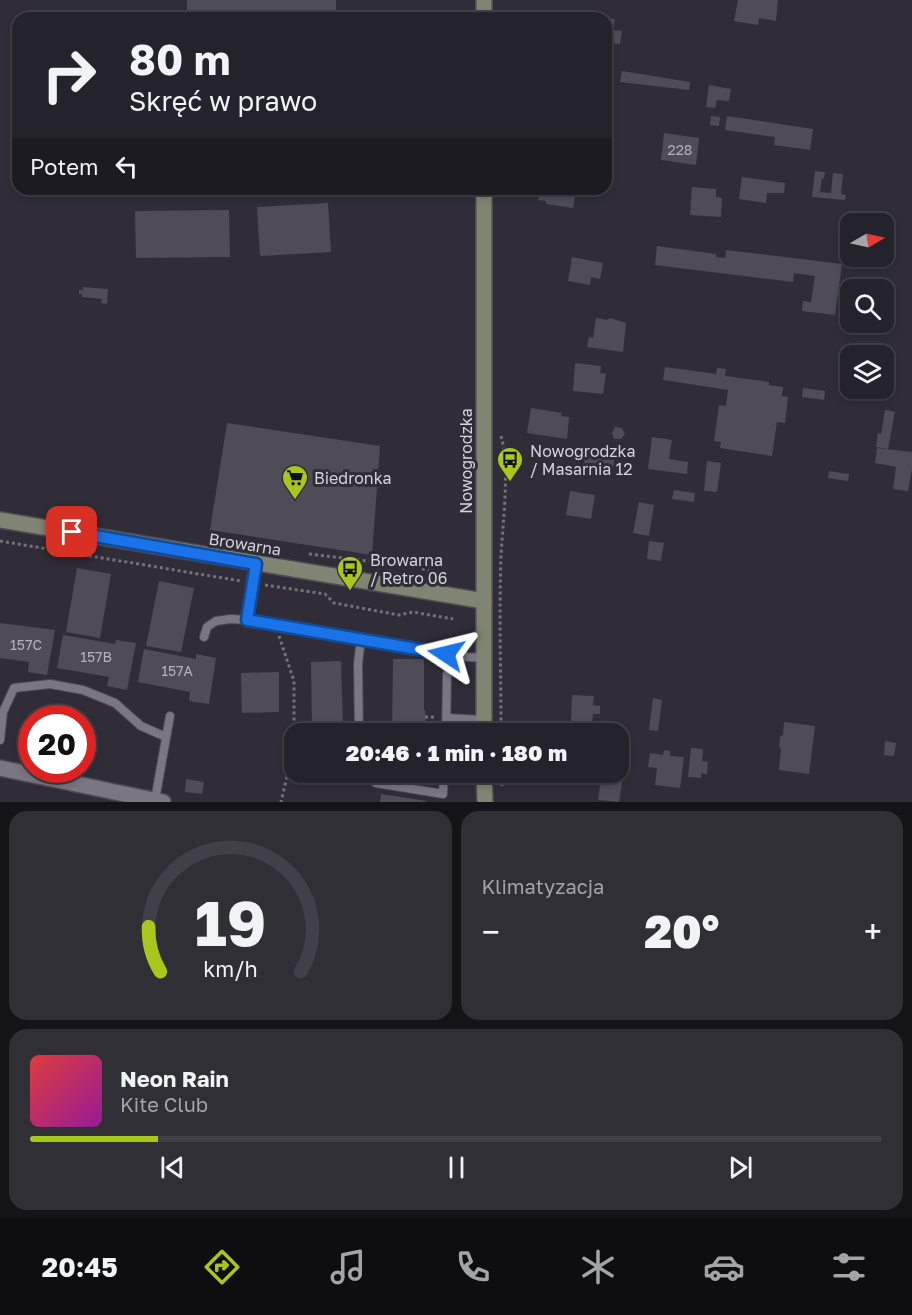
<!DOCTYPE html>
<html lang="pl">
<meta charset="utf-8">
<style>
body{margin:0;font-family:"Golos Text",sans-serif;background:#302f36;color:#f1f3f6;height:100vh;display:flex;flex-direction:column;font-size:22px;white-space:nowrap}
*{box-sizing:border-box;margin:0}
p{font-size:20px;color:#a3a4a8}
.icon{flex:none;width:33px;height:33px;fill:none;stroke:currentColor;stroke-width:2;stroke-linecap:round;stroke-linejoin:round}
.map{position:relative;height:802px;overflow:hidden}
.drawer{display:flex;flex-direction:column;gap:9px;padding:9px;background:#141317;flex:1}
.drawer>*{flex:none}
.top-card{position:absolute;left:12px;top:12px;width:600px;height:183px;border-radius:18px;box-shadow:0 3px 9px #0003,0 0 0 2px #413f47;background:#24222a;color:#f1f3f6;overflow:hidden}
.needle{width:39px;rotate:81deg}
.fabs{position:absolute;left:840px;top:213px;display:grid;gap:12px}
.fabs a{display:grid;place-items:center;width:54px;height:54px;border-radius:12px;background:#24222a;box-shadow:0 3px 9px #0003,0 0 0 2px #413f47;font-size:30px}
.speed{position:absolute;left:18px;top:705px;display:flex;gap:12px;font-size:30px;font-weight:700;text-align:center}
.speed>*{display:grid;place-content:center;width:78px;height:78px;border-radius:50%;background:#24222a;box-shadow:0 3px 9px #0003,0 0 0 2px #413f47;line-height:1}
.speed .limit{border:9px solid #d22;background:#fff;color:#111}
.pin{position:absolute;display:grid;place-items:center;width:51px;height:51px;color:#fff;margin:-26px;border-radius:12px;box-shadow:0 3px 9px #0006}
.me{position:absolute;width:66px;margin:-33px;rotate:280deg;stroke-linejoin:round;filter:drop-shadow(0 0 4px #0008)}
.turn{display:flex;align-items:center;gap:21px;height:126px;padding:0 18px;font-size:27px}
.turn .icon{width:78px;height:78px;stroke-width:2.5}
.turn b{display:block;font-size:42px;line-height:51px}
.then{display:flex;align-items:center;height:57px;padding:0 18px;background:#0003;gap:12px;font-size:22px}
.big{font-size:45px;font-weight:800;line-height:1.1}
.drawer .widget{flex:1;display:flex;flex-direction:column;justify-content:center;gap:9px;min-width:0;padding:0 21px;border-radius:18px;background:#302f36}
.drawer .dial{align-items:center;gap:0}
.dial svg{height:156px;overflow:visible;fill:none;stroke:#413f47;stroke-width:7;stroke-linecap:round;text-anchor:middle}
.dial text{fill:#f1f3f6;stroke:none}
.song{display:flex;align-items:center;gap:18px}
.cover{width:72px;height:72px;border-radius:9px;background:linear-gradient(135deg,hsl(0 70% 55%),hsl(300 70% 35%))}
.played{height:6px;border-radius:3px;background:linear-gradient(90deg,#a8c71c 15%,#413f47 15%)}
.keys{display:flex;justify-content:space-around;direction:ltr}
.heat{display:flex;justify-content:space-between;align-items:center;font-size:33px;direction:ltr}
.drawer .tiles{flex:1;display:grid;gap:9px;grid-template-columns:1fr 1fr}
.widget:last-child{grid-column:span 2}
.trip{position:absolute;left:284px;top:723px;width:345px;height:60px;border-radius:18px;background:#24222a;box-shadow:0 3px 9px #0003,0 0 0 2px #413f47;font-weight:800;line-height:60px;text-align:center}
.tab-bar{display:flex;height:96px;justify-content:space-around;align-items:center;background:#0e0e11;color:#a3a4a8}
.tab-bar .icon{width:42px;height:42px}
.tab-bar .selected{color:#a8c71c}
.tab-bar b{font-size:27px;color:#f1f3f6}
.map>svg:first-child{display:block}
.building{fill:#4f4c58}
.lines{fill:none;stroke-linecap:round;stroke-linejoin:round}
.lane-casing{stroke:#4d4a53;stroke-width:10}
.street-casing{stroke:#4d4a53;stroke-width:18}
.secondary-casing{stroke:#4d4a53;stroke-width:18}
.path{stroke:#73717a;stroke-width:3;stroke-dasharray:3 3;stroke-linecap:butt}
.lane{stroke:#7a7783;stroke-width:8}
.street{stroke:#7a7783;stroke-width:15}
.secondary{stroke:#808472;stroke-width:15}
.route-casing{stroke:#114b97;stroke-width:15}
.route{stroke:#1a73e8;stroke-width:10}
.labels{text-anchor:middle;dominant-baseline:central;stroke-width:6;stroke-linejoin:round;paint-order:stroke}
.number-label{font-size:14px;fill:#b4b1ba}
.poi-label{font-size:16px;fill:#d5d3da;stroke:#302d38;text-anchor:start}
.street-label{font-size:16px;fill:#d5d3da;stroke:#302d38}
</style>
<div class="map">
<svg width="912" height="802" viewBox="0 0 912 802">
<rect width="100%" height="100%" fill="#302d38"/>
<!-- building -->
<g class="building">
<rect x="187" y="0" width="149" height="18"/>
<path d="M738,0H778L776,21L759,18L758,25L734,21Z"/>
<path d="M606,18L615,19L613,30L622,31L620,44L606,42Z"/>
<path d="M622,71L690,82L689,90L620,82Z"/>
<path d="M709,85L731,89L729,101L717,100L715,108L706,107Z"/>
<path d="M711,116L720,117L719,126L710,125Z"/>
<path d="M727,116L813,129L810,150L774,145L775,137L725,130Z"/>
<path d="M664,133L699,138L696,165L661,160Z"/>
<path d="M815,171L825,172L824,179L822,178L820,192L831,193L833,173L843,174L841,194L846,195L845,200L812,197Z"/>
<path d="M742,177L785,183L784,193H767L766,203L739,199Z"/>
<path d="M692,187L716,189V197L722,198L721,217L690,215Z"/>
<path d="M540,189H576L573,208L546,204V201L538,200Z"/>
<path d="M328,203L331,252L260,256L257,207Z"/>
<path d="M229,210L230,257L136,258L135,211Z"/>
<path d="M657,246L716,254V257L725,258L726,250L842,264L835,315L802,311L803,301L811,302L815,276L794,273L793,282L655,265Z"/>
<path d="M572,257L603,263L600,279L591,277L590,285L568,281Z"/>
<path d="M83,287L108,289L107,304L101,303L102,299L82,297V294H79V290H83Z"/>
<path d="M596,318L607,320L610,318L626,323L623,352L587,347L589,337L593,338Z"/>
<path d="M575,363L601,366L600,373L606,374L603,394L573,391Z"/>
<path d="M665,367L716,374L717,368L726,369L725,376L769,382V385L783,387L782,396L788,397L785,423L777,422L772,456L720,448L721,442L714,441L719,405L726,406L728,390L663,380Z"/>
<path d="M803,388L825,391L824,400L802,397Z"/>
<path d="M531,408L562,413L561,416L569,417L567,439L527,433Z"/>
<path d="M885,410L895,412L888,449L876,447L878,433L881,434Z"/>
<path d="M227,423L380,446L372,555L210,530Z"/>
<path d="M615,427L622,428L625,434L621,439H614L612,433Z"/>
<path d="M652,437L672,440L669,459L688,462L687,474L648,469Z"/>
<path d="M587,445L616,450L612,474L583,470Z"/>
<path d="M877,448L912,452V469L908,491L893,489L896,467L875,463Z"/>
<path d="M707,461L721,463L717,492L704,491Z"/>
<path d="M829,471L849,474L848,481L828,478Z"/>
<path d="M674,490L695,493L694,502L672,499Z"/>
<path d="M570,491L595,495L591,519L566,515Z"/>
<path d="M639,502L654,505L649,536L633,533Z"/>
<path d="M649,541L664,543L661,561L647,559Z"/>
<path d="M77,568L111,574L100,638L66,632Z"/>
<path d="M159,581L194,588L181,652L146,646Z"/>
<path d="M0,623L55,630L47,675L28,672L29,662L0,658Z"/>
<path d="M63,635L115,644L116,640L136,643L127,690L107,686L109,677L57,668Z"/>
<path d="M144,649L196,659V654L216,658L209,704L189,701L190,692L138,682Z"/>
<path d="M393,659H424V710H425L426,725H423V734H392Z"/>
<path d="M341,661L343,728L312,730L311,662Z"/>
<path d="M279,672V712L242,713L241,673Z"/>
<path d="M572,695L594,696L593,705L600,706V714H593L592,722L571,721Z"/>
<path d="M653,698L662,700L658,731L649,730Z"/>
<path d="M784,722L815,726L809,774L779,770L781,749L779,746L780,737L783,735Z"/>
<path d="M885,741L896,743L894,756L884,755Z"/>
<path d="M691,748L703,749L702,761L708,762L707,774L701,773V778L688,777Z"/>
<path d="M664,750L670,751V756L684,757L680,788L655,785L657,768L648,767L650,753L663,755Z"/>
<path d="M618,763L623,764L621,775L623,776L619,802L598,800L602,772H618Z"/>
<path d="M312,772H346V781L312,782Z"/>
<rect x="408" y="772" width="15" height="4"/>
<path d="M186,779L204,782L202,794L185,792Z"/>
<path d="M381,794L427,801L426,802H380Z"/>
</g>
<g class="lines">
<defs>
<g id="lane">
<path d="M247,620L256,564"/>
<path d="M204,637L207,627L216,621L231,619L247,620L468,657L484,658"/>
<path d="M447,718L484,720"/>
<path d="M359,734L358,664L361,639"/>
<path d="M446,734L447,674"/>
<path d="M0,740L3,712L14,688L50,684L83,690L115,703L141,726L166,737"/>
<path d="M362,772L376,783L443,794L444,772"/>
<path d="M155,800L170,716"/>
</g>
<path id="street" d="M0,768L163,802"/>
<g id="secondary">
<path d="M484,0V18"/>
<path d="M484,189V734"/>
<path d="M0,520L484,601"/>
<path d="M484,772L485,802"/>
</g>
</defs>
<!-- lane casing -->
<use href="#lane" class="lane-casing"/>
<!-- street casing -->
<use href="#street" class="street-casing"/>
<!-- secondary casing -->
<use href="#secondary" class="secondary-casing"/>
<!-- path -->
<g class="path">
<path d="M501,436C510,467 503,521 501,555C499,614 501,674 501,734"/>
<path d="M0,541L241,581"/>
<path d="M309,554L418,567L444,577"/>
<path d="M265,585L325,594L334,603L399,615L413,612L453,619"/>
<path d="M279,636L294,681V747L281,802"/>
<path d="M425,717H436"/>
<path d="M502,772V786"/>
</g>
<!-- lane -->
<use href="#lane" class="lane"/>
<!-- street -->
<use href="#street" class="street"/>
<!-- secondary -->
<use href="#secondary" class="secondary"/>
</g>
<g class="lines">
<defs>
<path id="route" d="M72,532L256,564L247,620L446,654"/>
</defs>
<!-- route casing -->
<use href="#route" class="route-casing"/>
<!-- route -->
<use href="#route" class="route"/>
</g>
<!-- icons -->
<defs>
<symbol id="bus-pin" viewBox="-11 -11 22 30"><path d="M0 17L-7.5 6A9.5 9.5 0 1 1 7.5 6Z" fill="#a8c71c" stroke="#302d38"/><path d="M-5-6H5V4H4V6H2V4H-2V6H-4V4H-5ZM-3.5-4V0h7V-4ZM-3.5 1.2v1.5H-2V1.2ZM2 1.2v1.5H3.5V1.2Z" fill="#111"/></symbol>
<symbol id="supermarket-pin" viewBox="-11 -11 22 30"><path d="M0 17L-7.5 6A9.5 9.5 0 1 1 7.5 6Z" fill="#a8c71c" stroke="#302d38"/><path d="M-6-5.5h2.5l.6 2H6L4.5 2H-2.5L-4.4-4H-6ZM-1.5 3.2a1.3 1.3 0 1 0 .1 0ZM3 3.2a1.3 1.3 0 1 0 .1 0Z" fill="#111"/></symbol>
</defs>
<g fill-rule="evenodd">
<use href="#bus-pin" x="495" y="445" width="30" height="40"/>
<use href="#supermarket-pin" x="280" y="463" width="30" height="40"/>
<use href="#bus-pin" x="335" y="554" width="30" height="40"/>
</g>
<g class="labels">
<!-- number labels -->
<g class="number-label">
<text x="680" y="149">228</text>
<text x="26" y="644">157C</text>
<text x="96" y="656">157B</text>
<text x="177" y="670">157A</text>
</g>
<!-- poi labels -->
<g class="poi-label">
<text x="530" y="451">Nowogrodzka<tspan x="530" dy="18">/ Masarnia 12</tspan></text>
<text x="314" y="478">Biedronka</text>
<text x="370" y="560">Browarna<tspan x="370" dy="18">/ Retro 06</tspan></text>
</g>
<!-- street labels -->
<g class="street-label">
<text transform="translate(466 461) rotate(-90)">Nowogrodzka</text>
<text transform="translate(245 544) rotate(9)">Browarna</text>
</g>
</g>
</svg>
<div class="fabs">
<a><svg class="needle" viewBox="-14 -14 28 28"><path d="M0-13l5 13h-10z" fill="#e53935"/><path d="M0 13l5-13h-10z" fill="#a3a4a8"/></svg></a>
<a><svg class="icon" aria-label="search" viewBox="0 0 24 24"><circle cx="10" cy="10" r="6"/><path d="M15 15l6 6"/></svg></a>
<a><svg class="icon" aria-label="layers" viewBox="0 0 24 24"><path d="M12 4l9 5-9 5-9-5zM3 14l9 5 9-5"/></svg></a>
</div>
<div class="speed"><div class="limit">20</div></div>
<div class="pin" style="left:72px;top:532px;background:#d93025"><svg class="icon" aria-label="arrive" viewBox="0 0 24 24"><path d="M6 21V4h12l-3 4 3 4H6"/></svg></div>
<svg class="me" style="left:446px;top:654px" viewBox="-20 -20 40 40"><path d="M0-17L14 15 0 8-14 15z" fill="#1a73e8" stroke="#fff" stroke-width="4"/></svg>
<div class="trip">20:46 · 1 min · 180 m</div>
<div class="top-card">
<div class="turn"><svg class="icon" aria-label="right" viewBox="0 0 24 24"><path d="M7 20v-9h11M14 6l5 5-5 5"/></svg><div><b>80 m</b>Skręć w prawo</div></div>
<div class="then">Potem<svg class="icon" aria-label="left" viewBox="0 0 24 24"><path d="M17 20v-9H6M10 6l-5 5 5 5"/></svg></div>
</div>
</div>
<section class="drawer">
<div class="tiles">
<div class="widget dial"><svg viewBox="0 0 100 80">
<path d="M14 69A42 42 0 1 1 86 69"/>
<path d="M14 69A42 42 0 0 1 8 46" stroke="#a8c71c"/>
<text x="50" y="56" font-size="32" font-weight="700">19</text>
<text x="50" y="72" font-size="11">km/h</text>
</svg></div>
<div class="widget"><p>Klimatyzacja</p>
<div class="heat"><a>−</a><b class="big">20°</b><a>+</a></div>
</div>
<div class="widget">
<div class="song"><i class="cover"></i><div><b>Neon Rain</b><p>Kite Club</p></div></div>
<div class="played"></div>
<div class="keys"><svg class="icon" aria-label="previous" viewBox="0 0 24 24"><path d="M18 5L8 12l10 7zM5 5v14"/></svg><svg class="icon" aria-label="pause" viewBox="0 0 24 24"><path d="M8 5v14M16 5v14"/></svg><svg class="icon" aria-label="next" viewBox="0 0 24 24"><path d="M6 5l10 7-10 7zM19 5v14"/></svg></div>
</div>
</div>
</section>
<nav class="tab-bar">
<b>20:45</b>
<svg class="icon selected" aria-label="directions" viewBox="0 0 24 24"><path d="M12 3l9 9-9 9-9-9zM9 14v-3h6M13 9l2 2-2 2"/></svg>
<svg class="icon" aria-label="music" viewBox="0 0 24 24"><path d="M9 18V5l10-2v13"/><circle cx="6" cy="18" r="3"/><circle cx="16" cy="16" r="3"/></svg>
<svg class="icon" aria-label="phone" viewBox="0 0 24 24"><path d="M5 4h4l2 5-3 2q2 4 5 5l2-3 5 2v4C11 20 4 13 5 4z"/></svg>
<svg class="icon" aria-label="climate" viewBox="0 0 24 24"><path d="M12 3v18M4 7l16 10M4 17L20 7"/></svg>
<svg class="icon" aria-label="car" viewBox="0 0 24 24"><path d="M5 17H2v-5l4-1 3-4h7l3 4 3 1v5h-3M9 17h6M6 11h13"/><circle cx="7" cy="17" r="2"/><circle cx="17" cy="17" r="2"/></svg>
<svg class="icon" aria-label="filters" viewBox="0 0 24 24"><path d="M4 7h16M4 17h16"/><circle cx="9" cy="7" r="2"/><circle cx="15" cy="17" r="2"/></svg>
</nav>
